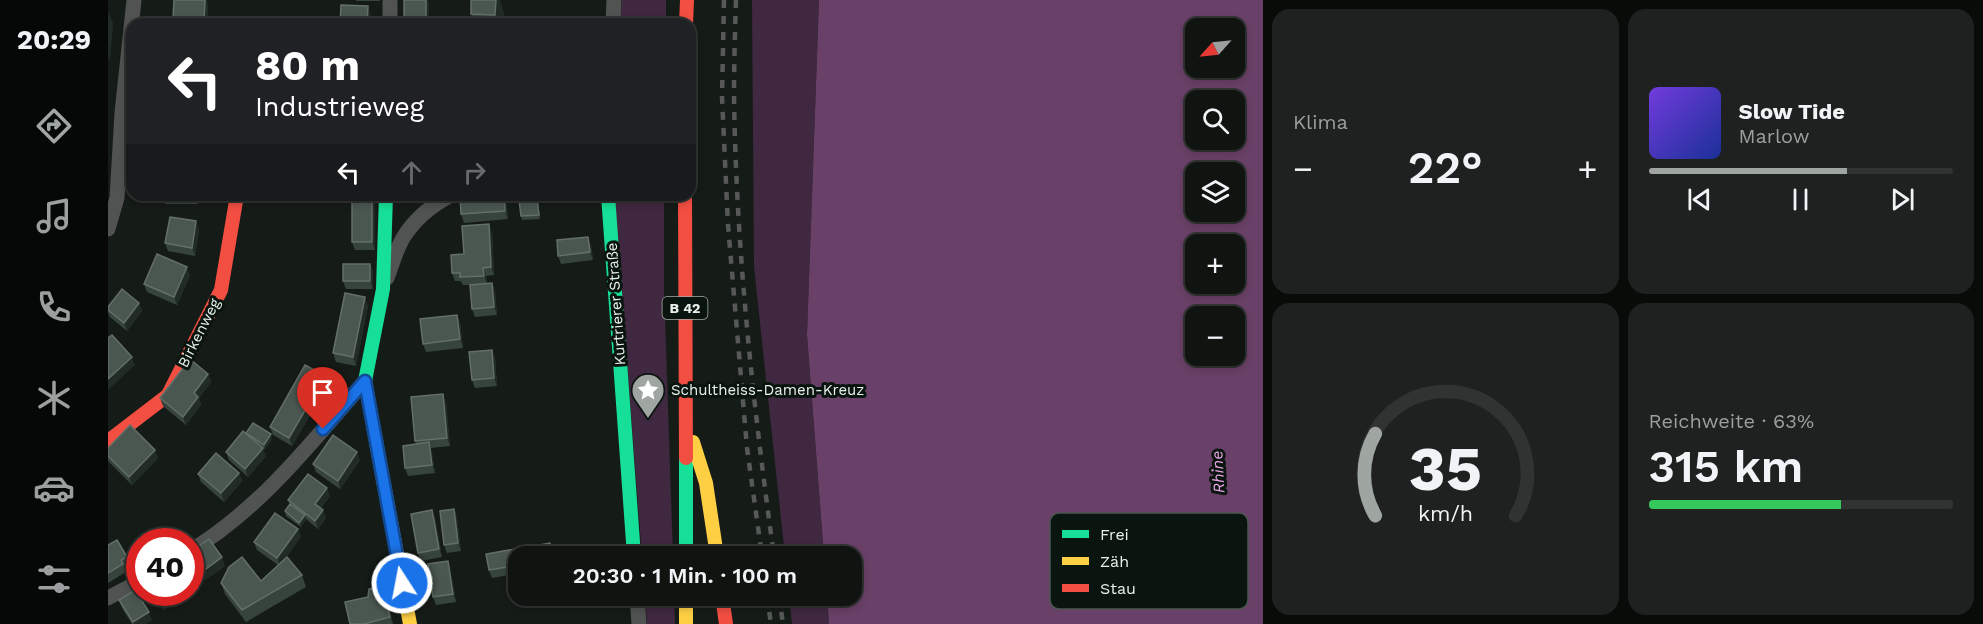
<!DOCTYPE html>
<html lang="de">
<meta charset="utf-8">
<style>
body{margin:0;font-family:"Work Sans",sans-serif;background:#1e211f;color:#f1f3f6;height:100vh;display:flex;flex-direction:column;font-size:22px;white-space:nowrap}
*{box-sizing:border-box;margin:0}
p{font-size:20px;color:#9c9e9f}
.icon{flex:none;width:33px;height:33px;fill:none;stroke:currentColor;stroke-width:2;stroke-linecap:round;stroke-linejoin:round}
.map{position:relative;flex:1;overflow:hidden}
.side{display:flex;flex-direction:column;gap:9px;padding:9px;background:#090b09;width:720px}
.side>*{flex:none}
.top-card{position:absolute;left:18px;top:18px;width:570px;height:183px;border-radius:18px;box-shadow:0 3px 9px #0003,0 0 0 2px #303331;background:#202124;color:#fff;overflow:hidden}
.needle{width:39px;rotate:243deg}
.fabs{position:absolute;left:1077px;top:18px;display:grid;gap:12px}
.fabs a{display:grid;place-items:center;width:60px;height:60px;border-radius:12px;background:#101411;box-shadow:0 3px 9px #0003,0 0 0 2px #303331;font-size:30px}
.speed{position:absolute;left:18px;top:528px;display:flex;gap:12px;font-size:30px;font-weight:700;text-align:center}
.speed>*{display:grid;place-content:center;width:78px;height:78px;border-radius:50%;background:#101411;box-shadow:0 3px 9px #0003,0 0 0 2px #303331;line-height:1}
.speed .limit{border:9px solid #d22;background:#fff;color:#111}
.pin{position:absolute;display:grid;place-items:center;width:51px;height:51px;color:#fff;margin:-62px -26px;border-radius:50% 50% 50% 0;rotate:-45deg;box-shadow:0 0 6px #0007}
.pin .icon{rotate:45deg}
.me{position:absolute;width:66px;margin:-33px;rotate:349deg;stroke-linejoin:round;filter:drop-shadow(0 0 4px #0008)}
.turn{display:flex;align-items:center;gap:21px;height:126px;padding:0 30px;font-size:27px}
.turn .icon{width:78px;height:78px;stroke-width:2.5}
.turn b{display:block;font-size:42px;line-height:51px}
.lanes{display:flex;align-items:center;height:57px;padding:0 30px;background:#0003;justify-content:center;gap:30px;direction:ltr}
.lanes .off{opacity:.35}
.big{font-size:45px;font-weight:600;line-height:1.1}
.side .card{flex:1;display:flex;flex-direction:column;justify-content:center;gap:9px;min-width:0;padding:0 21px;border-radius:18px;background:#1e211f}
.side .dial{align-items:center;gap:0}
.dial svg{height:156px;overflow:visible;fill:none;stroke:#303331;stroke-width:7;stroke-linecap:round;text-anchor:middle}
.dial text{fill:#f1f3f6;stroke:none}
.song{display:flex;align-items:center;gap:18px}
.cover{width:72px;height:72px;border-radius:9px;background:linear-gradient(135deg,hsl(260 70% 55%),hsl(230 70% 35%))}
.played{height:6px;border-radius:3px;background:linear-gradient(90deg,#9fa6a1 65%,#303331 65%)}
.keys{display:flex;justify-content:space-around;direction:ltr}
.heat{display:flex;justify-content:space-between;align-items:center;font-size:33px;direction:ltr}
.charge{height:9px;border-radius:4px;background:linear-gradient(90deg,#34c759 63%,#303331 0)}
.side .tiles{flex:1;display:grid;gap:9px;grid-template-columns:repeat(2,1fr)}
.trip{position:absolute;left:400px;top:546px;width:354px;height:60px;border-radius:18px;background:#101411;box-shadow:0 3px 9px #0003,0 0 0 2px #303331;font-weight:600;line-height:60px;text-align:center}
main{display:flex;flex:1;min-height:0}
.tabs{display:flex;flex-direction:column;width:108px;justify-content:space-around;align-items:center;background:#060807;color:#9c9e9f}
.tabs .icon{width:42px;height:42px}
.tabs .current{color:#9fa6a1}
.tabs b{font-size:27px;color:#f1f3f6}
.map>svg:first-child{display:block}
.green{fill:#402840}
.water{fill:#694067;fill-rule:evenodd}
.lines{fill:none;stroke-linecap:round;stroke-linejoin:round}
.street{stroke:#505351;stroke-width:15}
.fast{stroke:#16e098;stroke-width:14}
.slow{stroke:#ffcf43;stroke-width:14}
.jam{stroke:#f24e42;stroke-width:14}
.rail{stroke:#565957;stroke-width:4.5;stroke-dasharray:8 8;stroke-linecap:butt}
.wall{fill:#37443d}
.shaded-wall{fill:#222c26}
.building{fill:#4a5750;stroke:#636f68;stroke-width:1.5}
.route-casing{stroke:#114b97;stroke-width:15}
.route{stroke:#1a73e8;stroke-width:10}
.labels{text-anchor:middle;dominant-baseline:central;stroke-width:6;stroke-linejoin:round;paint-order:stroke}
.shield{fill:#09150e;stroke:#a6afa9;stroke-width:1.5}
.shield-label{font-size:14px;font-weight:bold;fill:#e9f1ec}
.street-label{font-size:15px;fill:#e9f1ec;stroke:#09150e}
.poi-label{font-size:15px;fill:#e9f1ec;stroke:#09150e;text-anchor:start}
.water-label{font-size:16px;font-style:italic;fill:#eaa6e7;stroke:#09150e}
.key{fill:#09150e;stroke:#4c5751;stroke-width:1.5}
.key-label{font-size:16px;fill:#e9f1ec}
</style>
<main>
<nav class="tabs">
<b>20:29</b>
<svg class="icon current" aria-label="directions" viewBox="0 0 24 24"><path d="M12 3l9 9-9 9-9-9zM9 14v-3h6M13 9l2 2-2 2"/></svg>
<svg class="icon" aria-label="music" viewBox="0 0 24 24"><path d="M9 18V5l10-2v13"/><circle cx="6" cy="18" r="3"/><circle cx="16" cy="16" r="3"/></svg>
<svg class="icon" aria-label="phone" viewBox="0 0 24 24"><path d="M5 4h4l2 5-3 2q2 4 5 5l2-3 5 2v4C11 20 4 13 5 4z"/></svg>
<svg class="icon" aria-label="climate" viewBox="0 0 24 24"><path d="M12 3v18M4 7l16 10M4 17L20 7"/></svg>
<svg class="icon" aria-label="car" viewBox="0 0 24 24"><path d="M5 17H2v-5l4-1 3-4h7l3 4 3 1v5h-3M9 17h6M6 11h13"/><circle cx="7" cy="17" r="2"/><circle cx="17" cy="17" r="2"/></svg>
<svg class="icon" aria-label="filters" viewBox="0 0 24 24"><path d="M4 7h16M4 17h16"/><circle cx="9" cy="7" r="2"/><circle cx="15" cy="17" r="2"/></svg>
</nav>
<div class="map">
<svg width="1155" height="624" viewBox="0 0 1155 624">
<rect width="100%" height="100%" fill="#151b17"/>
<!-- green -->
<g class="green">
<path d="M514,0H558V24H512Z"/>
<path d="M644,0H711L699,335L716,556H677L646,267Z"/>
<path d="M506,195H556V288L565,556H534Z"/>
<path d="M537,596H566L567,624H539Z"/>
<path d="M681,596H719L721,624H684Z"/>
</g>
<!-- water -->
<path class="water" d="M711,0H1155V624H721L719,596H744V556H716L699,335ZM1088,28H1126V68H1088ZM1088,100H1126V140H1088ZM1088,172H1126V212H1088ZM1088,244H1126V284H1088ZM1088,316H1126V356H1088Z"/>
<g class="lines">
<!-- street -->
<g class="street">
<path d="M282,24V0"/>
<path d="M505,24L506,0"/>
<path d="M0,229L9,198L14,113L26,0"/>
<path d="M279,278C284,265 288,250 295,238C306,220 324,205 343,195"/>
<path d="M82,551C152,509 204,442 257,381"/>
<path d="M529,596L531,624"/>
<path d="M0,598L32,581"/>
</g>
<!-- fast -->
<g class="fast">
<path d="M500,195L526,556"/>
<path d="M269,447L257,381L275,289L278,195"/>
<path d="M578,458V556"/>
</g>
<!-- slow -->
<g class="slow">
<path d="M585,442L598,483L609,556"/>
<path d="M269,447L302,624"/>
<path d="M578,596V624"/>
</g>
<!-- jam -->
<g class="jam">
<path d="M578,24L579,0"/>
<path d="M577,195L578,458"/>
<path d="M0,441L60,395L113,290L129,195"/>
<path d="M614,596L618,624"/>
</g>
<!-- rail -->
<g class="rail">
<path d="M616,0L614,97L620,225L639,448L654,556"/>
<path d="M628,0C627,32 626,64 626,95C628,249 645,404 666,556"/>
<path d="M659,596L663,624"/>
<path d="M671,596L675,624"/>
</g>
</g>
<!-- wall -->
<g class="wall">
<rect x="248" y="0" width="24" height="1"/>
<path d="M100,5L99,24H66L65,19Z"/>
<path d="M396,13V24H366L363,14Z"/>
<path d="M54,195H90V204H58Z"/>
<path d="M359,195H398L400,219L356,223L353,214Z"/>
<path d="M267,201V250H247L244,242Z"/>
<path d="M430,202L432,219L414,220L413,216Z"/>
<path d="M88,221L91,230L87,256L60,251L57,243Z"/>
<path d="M384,232L386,275L378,276L379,283H384L387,291L389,315L367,317L364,309L362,285H355L353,281H347L344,273L356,254Z"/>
<path d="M483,245L485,260L453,264L450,256Z"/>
<path d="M262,264L265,272V289H238L235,281Z"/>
<path d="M82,275L69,305L39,292L36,284Z"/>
<path d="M31,303L34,311L19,331L2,317L0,313V307Z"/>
<path d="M260,306L248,366L228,362L225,353Z"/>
<path d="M349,315L352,323L355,348L318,352L315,344Z"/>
<path d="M384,350L387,358L389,386L367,388L364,380Z"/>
<path d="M100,374L103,382L91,398L93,405L78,425L55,406L52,398Z"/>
<path d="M217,376L220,384L184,446L165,435L162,427Z"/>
<path d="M338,402L342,446L323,448L327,473L300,476L297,468L308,444L307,441Z"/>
<path d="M138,434L164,439L157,449L152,446L158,456L140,477L121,460L118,452Z"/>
<path d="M0,448L47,450L50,458L24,485L0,461Z"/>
<path d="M252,460L232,489L208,472L205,464Z"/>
<path d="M131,473L134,481L116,502L93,482L90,474Z"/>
<path d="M222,496L213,508L218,518L210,529L198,519L193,527L178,516L177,511L182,504L180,500Z"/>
<path d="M346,509L349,518L353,551L339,553L336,545Z"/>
<path d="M324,510L327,518L334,557L313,561L310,553Z"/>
<path d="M190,529L193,537L177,558L194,575L198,587L138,622L117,594L113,583L153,581L170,565L149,550L146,542Z"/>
<path d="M442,543L446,556H411V573L384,578L381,570L378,554Z"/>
<path d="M0,545L19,557L22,565L17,568L18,572L0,583Z"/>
<path d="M82,552L117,566L97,580L84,561L82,557Z"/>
<path d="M340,561L342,569L348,602L328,605L325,597Z"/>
<path d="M272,587L274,593L279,601L285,624H242L260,597Z"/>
<path d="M44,592H82L55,610Z"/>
<path d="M11,600L44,620L37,624H24L14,608Z"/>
</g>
<!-- shaded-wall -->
<g class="shaded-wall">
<path d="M97,0H99L100,5L99,24H97L96,21Z"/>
<path d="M318,0H320L321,4V24H318Z"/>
<path d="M388,0H392L396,13V24H391L387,15Z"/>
<path d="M260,6L263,15V24H259Z"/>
<path d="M0,11L5,23L2,61L0,56Z"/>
<path d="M86,195H90V204Z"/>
<path d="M264,195L267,201V250L264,242Z"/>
<path d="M396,195H398L400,219L397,211Z"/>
<path d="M88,221L91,230L87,256L84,248Z"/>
<path d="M381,224L384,232L386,275L383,267Z"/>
<path d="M480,237L483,245L485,260L482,252Z"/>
<path d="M262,264L265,272V289L262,281Z"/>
<path d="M79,267L82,275L69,305L66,297Z"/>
<path d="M375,268L378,276L379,284L376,276Z"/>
<path d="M384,283L387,291L389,315L386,307Z"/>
<path d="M257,297L260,306L248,366L245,357Z"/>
<path d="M31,303L34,311L19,331L16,323Z"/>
<path d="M349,315L352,323L355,348L352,339Z"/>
<path d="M384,350L387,358L389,386L386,378Z"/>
<path d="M24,357L27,365L0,390V379Z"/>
<path d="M100,374L103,382L91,398L93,405L78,425L75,417L86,393Z"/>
<path d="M217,376L220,384L184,446L181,438Z"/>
<path d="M335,394L338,402L342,446L339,438Z"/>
<path d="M163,434L164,439L157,449L156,445Z"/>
<path d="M321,442L324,451L327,473L324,465Z"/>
<path d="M155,448L158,456L140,477L137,469Z"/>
<path d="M47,450L50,458L24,485L21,477Z"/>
<path d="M249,452L252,460L232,489L230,481Z"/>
<path d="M131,473L134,481L116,502L113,493Z"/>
<path d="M219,488L222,496L210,512L207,504Z"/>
<path d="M346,509L349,518L353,551L350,543Z"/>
<path d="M215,510L218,518L210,529L207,521Z"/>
<path d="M324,510L327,518L334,557L331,549Z"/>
<path d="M197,515L198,520L193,527L191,523Z"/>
<path d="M190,529L193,537L172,566L169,558Z"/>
<path d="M114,557L117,566L97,580L94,572Z"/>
<path d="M340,561L342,569L348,602L345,594Z"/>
<path d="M67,592H82L55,610L52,602Z"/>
<path d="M276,593L279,601L285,624L282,617Z"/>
<path d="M41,612L44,620L37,624H26L25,622Z"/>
</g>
<!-- building -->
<g class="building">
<path d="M66,0H97L96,21L65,19Z"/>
<rect x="296" y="0" width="22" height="24"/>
<path d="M363,0H388L387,15L363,14Z"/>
<path d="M233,5L260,6L259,24H232Z"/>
<path d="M366,23L386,24H366Z"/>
<rect x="244" y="195" width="20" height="47"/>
<path d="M359,195H396L397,211L353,214L352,196Z"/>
<path d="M429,198L431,215L413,216L411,200Z"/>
<path d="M62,217L88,221L84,248L57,243Z"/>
<path d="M381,224L383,267L375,268L376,276L352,277V273H344L343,255L356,254L354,226Z"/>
<path d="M480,237L482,252L450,256L449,240Z"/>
<path d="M49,254L79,267L66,297L36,284Z"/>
<rect x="235" y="264" width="27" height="17"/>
<path d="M384,283L386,307L364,309L362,285Z"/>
<path d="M14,289L31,303L16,323L0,310V307Z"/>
<path d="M237,293L257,297L245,357L225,353Z"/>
<path d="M349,315L352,339L315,344L312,319Z"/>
<path d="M4,335L24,357L0,379V338Z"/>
<path d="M384,350L386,378L364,380L361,352Z"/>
<path d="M82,359L100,374L86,393L90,397L75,417L52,398Z"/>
<path d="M197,365L217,376L181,438L162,427Z"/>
<path d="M335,394L339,438L307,441L303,397Z"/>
<path d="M145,423L163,434L156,445L138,433Z"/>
<path d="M22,425L47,450L21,477L0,456V448Z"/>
<path d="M135,431L155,448L137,469L118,452Z"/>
<path d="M225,435L249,452L230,481L205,464Z"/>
<path d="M321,442L324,465L297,468L295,446Z"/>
<path d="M108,453L131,473L113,493L90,474Z"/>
<path d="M200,474L219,488L207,504L215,510L207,521L180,500Z"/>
<path d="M182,504L197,515L191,523L177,511Z"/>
<path d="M346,509L350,543L336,545L332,511Z"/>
<path d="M324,510L331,549L310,553L303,514Z"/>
<path d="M167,513L190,529L169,558L146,542Z"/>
<path d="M101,539L114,557L94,572L82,555V552Z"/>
<path d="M9,540L19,557L13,560L15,564L0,573V545Z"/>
<path d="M442,543L444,556H411V565L381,570L378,554Z"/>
<path d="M134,557L153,581L179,557L194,575L134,610L113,583L121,567Z"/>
<path d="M340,561L345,594L325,597L320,564Z"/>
<path d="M272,587L273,593H276L282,617L256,624H242L237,602L260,597L261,589Z"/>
<path d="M27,590L41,612L25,622L11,600Z"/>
<path d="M46,592H67L52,602Z"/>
</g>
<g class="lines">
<defs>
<path id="route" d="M215,429L257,381L294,583"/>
</defs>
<!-- route casing -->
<use href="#route" class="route-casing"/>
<!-- route -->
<use href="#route" class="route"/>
</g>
<!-- icons -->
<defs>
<symbol id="sight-pin" viewBox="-11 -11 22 30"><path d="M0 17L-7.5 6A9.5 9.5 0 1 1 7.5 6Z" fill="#9fa6a1" stroke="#09150e"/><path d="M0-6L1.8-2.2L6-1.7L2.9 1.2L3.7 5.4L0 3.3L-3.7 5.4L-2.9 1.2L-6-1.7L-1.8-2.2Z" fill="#fff"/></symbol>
</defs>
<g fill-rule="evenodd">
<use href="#sight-pin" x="521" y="371" width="38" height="52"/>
</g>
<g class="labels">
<!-- shield labels -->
<rect class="shield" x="554.5" y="297" width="45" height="22" rx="4.5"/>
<g class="shield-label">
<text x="577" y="308">B 42</text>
</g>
<!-- street labels -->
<g class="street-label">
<text transform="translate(508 304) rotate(-94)">Kurtrierer Straße</text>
<text transform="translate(91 333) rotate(-63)">Birkenweg</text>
</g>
<!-- poi labels -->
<g class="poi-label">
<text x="563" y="390">Schultheiss-Damen-Kreuz</text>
</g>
<!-- water labels -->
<g class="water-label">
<text transform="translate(1110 472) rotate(-93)">Rhine</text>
</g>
</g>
<!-- legend -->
<rect x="942" y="513" width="198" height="96" rx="9" class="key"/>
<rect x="954" y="530" width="27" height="8" fill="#16e098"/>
<rect x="954" y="557" width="27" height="8" fill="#ffcf43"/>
<rect x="954" y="584" width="27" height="8" fill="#f24e42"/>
<g class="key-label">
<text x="992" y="540">Frei</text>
<text x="992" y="567">Zäh</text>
<text x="992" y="594">Stau</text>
</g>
</svg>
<div class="fabs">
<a><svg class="needle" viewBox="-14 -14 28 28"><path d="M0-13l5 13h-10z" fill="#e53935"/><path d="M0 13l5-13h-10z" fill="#9c9e9f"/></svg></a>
<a><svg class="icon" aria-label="search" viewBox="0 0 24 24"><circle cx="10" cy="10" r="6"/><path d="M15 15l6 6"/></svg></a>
<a><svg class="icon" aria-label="layers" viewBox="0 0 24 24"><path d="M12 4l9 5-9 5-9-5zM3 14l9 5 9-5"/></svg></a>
<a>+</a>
<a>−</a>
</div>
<div class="speed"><div class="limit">40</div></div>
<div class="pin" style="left:215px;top:429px;background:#d93025"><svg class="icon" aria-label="arrive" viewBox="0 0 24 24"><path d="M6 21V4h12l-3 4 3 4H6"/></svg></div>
<svg class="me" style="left:294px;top:583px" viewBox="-20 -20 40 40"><circle r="17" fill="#1a73e8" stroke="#fff" stroke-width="3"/><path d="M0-11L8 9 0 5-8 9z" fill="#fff"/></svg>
<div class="trip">20:30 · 1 Min. · 100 m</div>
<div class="top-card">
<div class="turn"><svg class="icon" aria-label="left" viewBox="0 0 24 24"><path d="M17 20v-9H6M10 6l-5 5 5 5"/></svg><div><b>80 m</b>Industrieweg</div></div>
<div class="lanes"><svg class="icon" aria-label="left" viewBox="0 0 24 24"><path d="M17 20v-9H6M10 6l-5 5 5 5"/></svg><svg class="icon off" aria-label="ahead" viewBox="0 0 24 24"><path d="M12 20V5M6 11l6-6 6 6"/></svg><svg class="icon off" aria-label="right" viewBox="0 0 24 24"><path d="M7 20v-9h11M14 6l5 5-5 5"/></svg></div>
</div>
</div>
<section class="side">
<div class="tiles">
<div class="card"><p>Klima</p>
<div class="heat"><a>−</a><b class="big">22°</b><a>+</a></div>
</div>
<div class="card">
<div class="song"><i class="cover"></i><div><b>Slow Tide</b><p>Marlow</p></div></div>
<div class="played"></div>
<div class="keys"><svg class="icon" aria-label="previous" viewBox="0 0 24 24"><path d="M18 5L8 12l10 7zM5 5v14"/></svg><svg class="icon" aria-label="pause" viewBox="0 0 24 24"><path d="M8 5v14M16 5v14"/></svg><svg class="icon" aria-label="next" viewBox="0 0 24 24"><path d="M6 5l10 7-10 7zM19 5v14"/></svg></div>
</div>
<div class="card dial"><svg viewBox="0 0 100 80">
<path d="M14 69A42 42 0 1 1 86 69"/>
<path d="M14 69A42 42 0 0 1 14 27" stroke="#9fa6a1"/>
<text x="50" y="56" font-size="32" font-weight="700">35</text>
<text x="50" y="72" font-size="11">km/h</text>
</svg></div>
<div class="card"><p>Reichweite · 63%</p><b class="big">315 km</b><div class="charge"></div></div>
</div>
</section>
</main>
